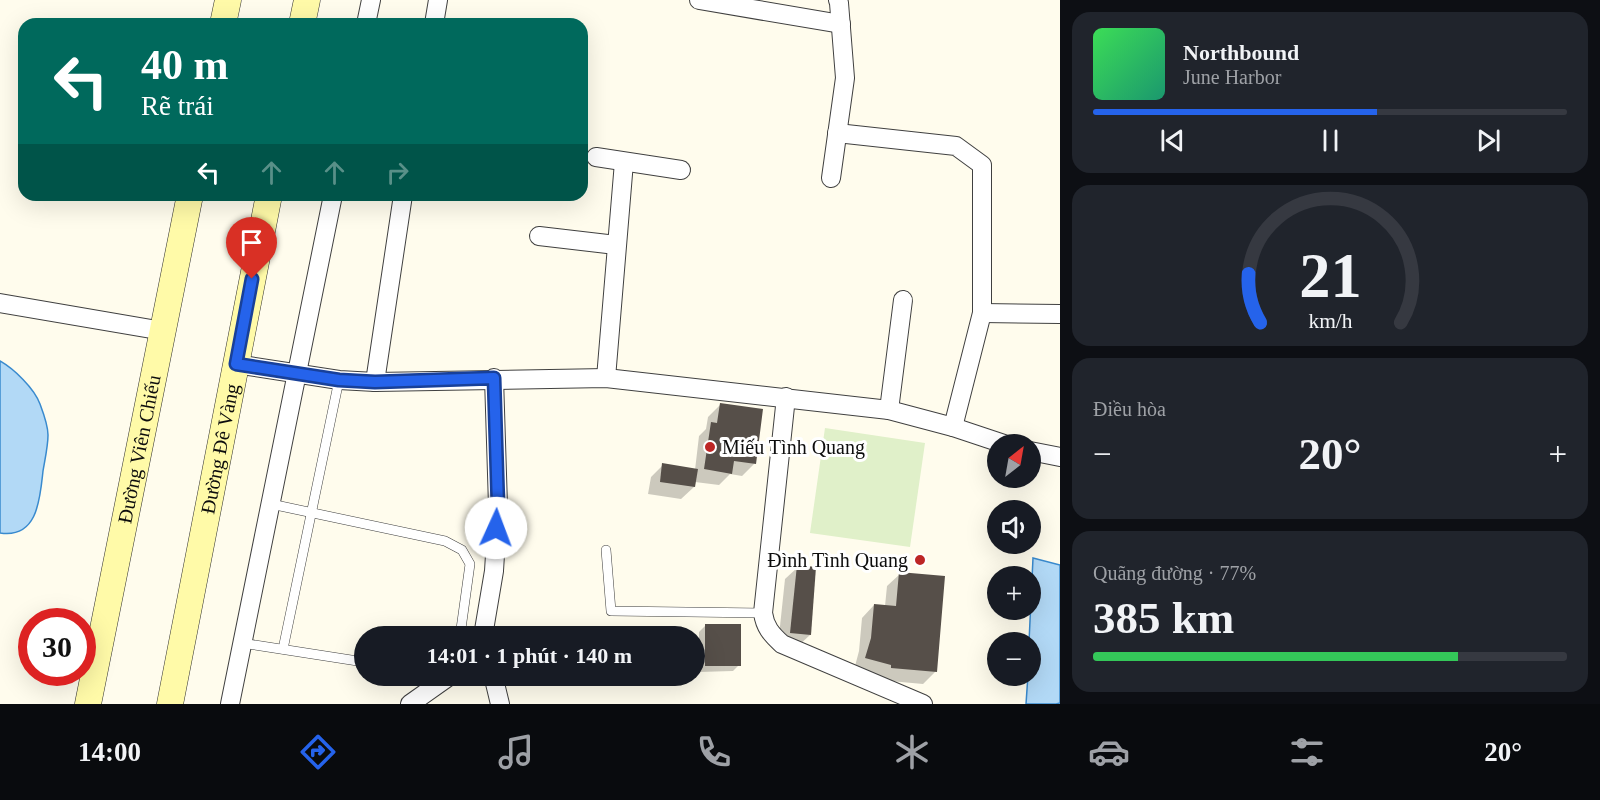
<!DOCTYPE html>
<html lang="vi">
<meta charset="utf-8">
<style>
body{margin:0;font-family:"Times New Roman",serif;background:#20242c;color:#f1f3f6;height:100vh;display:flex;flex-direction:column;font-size:22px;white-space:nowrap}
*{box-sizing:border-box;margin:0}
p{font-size:20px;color:#9ea1a6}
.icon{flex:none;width:33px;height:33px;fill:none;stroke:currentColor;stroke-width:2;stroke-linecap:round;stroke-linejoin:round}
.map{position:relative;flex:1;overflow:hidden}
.side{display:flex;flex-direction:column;gap:12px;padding:12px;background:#0d0f14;width:540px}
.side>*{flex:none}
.guide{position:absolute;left:18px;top:18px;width:570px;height:183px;border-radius:18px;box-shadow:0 6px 24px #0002;background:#00695c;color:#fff;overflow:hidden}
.needle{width:39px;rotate:31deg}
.tools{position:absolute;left:987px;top:434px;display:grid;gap:12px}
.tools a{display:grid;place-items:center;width:54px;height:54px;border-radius:50%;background:#171b24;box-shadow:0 6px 24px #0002;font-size:30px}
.speed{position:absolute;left:18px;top:608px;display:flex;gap:12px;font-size:30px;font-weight:700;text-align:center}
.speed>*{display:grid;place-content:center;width:78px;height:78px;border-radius:50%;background:#171b24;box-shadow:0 6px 24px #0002;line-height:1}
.speed .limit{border:9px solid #d22;background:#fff;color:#111}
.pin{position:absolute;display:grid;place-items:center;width:51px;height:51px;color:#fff;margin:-62px -26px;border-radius:50% 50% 50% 0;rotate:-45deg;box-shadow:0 0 6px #0007}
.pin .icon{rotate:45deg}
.me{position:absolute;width:66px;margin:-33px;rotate:2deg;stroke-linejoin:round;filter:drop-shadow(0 0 4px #0008)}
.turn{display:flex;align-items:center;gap:21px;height:126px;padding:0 24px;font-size:27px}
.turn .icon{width:78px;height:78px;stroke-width:2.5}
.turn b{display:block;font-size:42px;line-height:51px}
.lanes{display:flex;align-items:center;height:57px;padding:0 24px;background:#0003;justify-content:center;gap:30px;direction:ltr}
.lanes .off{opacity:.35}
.big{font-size:45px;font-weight:700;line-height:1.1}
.side .card{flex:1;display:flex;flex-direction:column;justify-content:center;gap:9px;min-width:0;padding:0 21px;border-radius:18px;background:#20242c}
.side .dial{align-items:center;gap:0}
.dial svg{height:156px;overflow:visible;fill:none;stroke:#363941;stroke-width:7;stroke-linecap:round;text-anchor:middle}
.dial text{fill:#f1f3f6;stroke:none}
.song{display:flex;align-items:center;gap:18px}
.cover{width:72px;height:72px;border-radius:9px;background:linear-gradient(135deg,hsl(130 70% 55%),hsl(160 70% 35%))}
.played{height:6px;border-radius:3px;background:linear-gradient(90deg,#2563eb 60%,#363941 60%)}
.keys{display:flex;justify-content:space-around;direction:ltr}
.heat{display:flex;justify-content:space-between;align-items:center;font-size:33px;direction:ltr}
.charge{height:9px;border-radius:4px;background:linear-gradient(90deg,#34c759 77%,#363941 0)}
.trip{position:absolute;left:354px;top:626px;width:351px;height:60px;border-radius:30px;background:#171b24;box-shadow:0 6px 24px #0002;font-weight:700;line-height:60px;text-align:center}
.tab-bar{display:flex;height:96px;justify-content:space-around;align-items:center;background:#090b0e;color:#9ea1a6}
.tab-bar .icon{width:42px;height:42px}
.tab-bar .selected{color:#2563eb}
.tab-bar b{font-size:27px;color:#f1f3f6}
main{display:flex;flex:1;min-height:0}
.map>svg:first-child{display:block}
.pitch{fill:#e0f0c9}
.water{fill:#b2d9f6;stroke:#398ace;stroke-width:1.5}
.shadow{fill:#0003}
.building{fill:#564f49}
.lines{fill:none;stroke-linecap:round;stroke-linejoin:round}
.lane-casing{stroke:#404040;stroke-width:10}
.street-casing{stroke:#404040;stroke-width:20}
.secondary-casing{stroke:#2f2f2f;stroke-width:27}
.lane{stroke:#fff;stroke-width:9}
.street{stroke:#fff;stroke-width:18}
.secondary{stroke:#fffaa8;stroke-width:26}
.route-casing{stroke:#184099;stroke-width:15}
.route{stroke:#2563eb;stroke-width:10}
.poi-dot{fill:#bd2625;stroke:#fff;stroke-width:2}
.labels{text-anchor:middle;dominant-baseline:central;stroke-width:6;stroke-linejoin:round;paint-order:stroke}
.poi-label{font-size:20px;fill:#0d0d0d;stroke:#fff;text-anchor:start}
.street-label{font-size:20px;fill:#0d0d0d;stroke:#fff}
</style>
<main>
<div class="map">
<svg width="1060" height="704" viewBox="0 0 1060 704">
<rect width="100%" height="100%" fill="#fffced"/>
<!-- pitch -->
<path class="pitch" d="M825,428L925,443L910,547L810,533Z"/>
<!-- water -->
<g class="water">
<path d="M0,361C14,369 34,388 40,404C43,412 48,425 48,435C48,446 45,459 43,471C40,498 38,539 0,533Z"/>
<path d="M1033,558L1060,565V703L1056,704H1026L1028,675H1030L1029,642Z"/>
</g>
<!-- shadow -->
<g class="shadow">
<path d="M721,404L754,464L742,476L730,474L719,485L695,482L694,487L681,499L648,494L651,477L663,465L695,470L699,436L706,429L708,417Z"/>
<path d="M798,567L810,635L797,647L778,645L785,579Z"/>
<path d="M900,574L935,672L923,684L879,680L854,670L859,651L862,618L874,605L885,606L887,586Z"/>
<path d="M705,626L739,665L733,671L699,672V632Z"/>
</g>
<!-- building -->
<g class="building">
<path d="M720,403L763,409L756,464L734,461L732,474L704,469L711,422L717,423Z"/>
<path d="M662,463L698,469L695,487L660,482Z"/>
<path d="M797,565L816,567L811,635L790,633Z"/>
<path d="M899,572L945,576L937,672L891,668V665L865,658L871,638L874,604L896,606Z"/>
<rect x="705" y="624" width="36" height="42"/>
</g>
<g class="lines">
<defs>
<g id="lane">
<path d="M271,504L445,541L462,550L470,564L460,636"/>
<path d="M606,550L611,611L763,613"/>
<path d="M242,643L364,662"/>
<path d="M283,649L339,380"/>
</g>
<g id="street">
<path d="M699,0L841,24"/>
<path d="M366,24L371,0"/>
<path d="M434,24L438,0"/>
<path d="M837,133L956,146L982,165V313L953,427"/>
<path d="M596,157L681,170"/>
<path d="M831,178L845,78L839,3L838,0"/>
<path d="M539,236L616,245"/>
<path d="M0,303L163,331"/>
<path d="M982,313L1060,314"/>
<path d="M236,364L339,380L375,382L606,378L889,410L953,427L1004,444"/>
<path d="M606,378L624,162"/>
<path d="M375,382L403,195"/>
<path d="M786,397L763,613C765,627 771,634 782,644L923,704"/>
<path d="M889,410L903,300"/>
<path d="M1030,451L1060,457"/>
<path d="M483,636L494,571L498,506L494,378"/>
<path d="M493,675L500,704"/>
<path d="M230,704L333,195"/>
<path d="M410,704L451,675"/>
</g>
<g id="secondary">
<path d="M223,24L228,0"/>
<path d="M302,24L307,0"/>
<path id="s1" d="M88,704L190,195"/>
<path id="s2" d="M170,704L269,195"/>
</g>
</defs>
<!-- lane casing -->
<use href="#lane" class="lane-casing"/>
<!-- street casing -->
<use href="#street" class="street-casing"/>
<!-- secondary casing -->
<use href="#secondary" class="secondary-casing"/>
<!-- lane -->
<use href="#lane" class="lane"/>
<!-- street -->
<use href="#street" class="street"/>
<!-- secondary -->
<use href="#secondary" class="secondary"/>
</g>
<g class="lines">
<defs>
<path id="route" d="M252,279L236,364L339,380L375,382L494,378L498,506L496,528"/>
</defs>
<!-- route casing -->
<use href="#route" class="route-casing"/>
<!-- route -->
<use href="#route" class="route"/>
</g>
<!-- markers -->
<g class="poi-dot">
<circle cx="710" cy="447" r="6"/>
<circle cx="920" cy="560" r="6"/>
</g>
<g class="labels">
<!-- poi labels -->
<g class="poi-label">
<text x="722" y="447">Miếu Tình Quang</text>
<text x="908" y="560" text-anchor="end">Đình Tình Quang</text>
</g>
<!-- street labels -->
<g class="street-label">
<text stroke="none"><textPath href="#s1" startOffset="260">Đường Viên Chiếu</textPath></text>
<text stroke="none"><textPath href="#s2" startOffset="260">Đường Đê Vàng</textPath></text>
</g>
</g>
</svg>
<div class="tools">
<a><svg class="needle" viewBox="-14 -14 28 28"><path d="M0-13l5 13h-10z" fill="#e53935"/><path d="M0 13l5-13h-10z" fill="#9ea1a6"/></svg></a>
<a><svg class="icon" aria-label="sound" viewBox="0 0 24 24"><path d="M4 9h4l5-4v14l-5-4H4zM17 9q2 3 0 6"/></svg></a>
<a>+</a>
<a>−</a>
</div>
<div class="speed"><div class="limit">30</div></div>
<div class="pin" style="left:252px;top:279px;background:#d93025"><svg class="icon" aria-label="arrive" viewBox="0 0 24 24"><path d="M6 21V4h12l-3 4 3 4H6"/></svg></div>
<svg class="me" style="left:496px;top:528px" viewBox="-20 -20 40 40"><circle r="19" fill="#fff"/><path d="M0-13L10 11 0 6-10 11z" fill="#2563eb"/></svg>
<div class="trip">14:01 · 1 phút · 140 m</div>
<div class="guide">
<div class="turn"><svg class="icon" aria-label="left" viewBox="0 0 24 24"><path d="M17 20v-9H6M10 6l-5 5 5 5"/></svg><div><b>40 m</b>Rẽ trái</div></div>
<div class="lanes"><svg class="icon" aria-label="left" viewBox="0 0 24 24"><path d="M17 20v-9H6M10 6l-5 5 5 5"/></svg><svg class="icon off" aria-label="ahead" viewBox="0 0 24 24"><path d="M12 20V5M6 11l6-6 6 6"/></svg><svg class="icon off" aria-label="ahead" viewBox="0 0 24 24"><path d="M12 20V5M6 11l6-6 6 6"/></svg><svg class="icon off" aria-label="right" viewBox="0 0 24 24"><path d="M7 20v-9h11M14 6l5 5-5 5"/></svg></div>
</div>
</div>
<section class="side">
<div class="card">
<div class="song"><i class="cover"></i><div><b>Northbound</b><p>June Harbor</p></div></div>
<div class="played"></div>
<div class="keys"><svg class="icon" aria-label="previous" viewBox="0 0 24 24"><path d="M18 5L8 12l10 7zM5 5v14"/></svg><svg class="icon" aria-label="pause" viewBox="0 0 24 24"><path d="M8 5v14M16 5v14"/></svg><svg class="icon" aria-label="next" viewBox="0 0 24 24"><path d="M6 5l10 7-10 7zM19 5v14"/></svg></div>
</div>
<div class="card dial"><svg viewBox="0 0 100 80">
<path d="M14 69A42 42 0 1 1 86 69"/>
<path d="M14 69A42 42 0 0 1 8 44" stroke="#2563eb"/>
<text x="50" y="56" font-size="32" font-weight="700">21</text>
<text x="50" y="72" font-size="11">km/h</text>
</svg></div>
<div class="card"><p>Điều hòa</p>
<div class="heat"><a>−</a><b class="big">20°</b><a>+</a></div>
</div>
<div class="card"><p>Quãng đường · 77%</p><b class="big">385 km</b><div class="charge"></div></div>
</section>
</main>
<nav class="tab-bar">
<b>14:00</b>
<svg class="icon selected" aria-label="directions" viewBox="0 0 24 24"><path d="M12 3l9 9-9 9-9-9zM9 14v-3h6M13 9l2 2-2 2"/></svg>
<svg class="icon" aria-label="music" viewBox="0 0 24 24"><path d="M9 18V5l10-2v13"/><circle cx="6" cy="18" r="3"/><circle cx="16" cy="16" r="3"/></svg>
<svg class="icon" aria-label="phone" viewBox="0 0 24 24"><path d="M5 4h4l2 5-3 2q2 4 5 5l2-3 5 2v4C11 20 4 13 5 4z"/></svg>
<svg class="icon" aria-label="climate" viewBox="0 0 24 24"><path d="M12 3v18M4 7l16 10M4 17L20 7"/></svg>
<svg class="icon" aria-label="car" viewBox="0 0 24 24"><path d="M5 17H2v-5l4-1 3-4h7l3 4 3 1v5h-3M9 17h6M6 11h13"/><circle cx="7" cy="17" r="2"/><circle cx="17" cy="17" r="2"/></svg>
<svg class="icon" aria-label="filters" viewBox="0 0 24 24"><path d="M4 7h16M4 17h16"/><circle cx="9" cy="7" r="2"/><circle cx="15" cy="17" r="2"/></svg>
<b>20°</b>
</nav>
